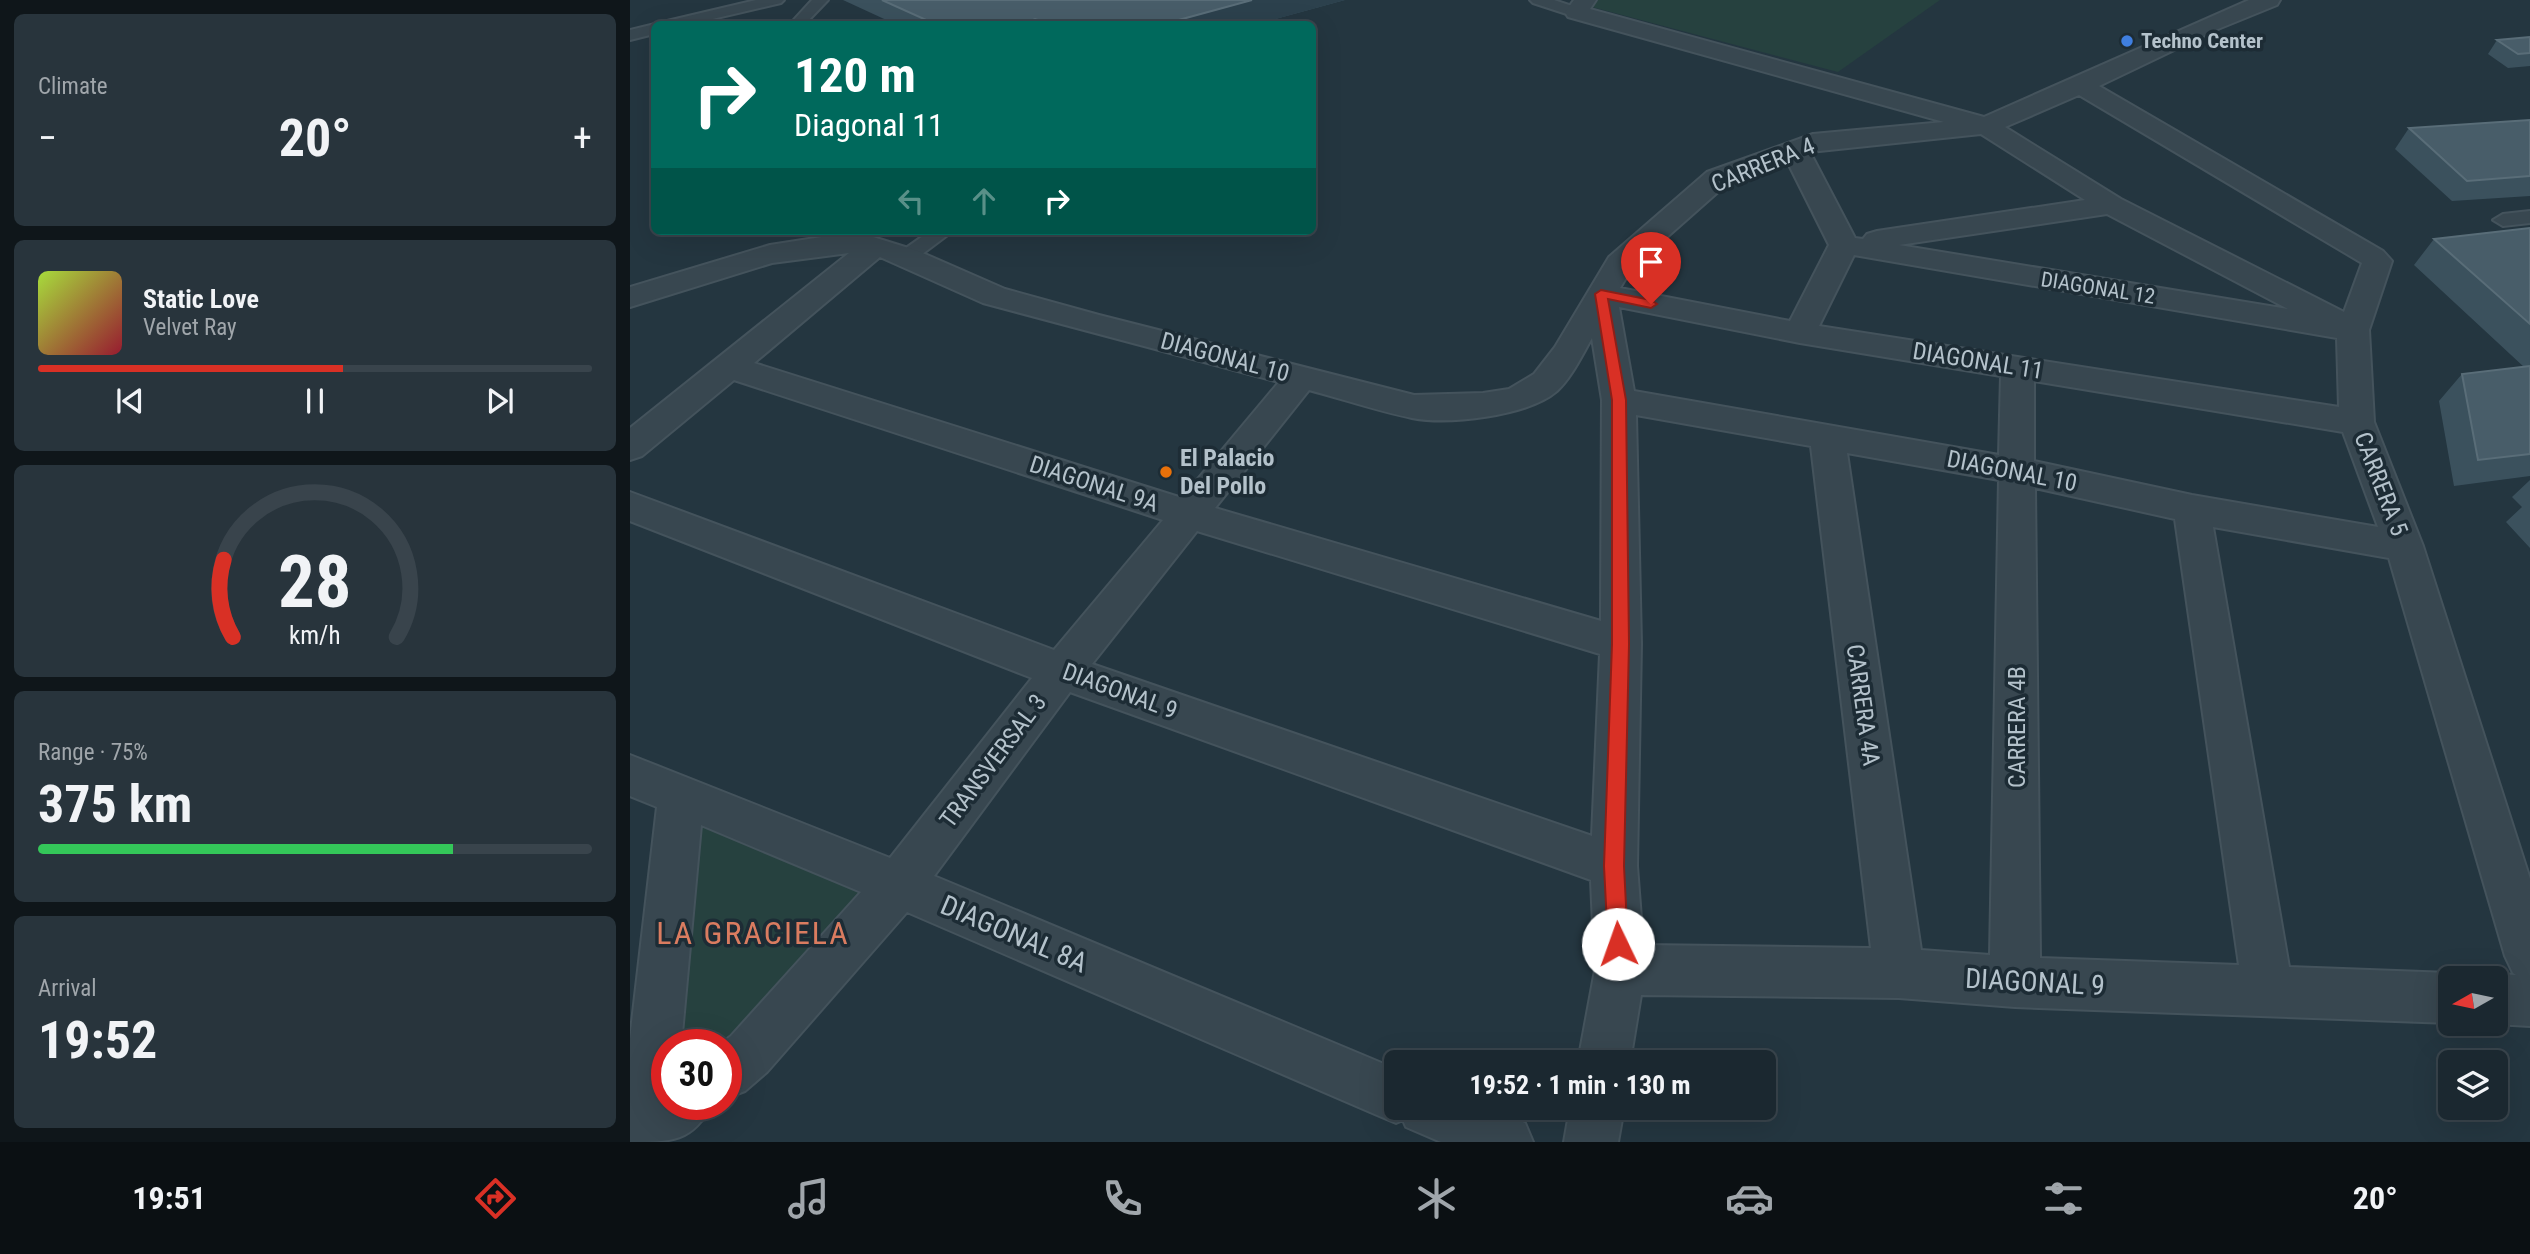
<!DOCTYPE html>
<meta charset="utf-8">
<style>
body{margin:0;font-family:"Roboto Condensed",sans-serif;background:#28343c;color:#f1f3f6;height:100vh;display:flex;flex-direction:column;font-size:26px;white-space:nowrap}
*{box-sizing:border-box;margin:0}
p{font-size:23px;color:#a0a6ab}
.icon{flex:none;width:38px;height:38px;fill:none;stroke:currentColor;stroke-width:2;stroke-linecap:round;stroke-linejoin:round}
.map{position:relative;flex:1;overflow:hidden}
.side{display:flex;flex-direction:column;gap:14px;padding:14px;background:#0f161a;width:630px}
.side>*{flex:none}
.top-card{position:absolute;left:21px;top:21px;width:665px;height:214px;border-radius:10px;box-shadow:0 7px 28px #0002,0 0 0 2px #39444c;background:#00695c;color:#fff;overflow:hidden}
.needle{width:46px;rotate:261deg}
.buttons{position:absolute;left:1808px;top:966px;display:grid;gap:14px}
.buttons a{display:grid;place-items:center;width:70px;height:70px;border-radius:10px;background:#1b2830;box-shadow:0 7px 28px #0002,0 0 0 2px #39444c;font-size:35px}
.speed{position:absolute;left:21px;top:1029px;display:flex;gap:14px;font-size:35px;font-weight:700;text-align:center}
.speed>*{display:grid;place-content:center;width:91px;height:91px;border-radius:50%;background:#1b2830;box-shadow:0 7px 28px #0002,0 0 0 2px #39444c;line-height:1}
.speed .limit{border:10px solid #d22;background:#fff;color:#111}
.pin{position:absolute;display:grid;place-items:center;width:60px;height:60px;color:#fff;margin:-72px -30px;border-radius:50% 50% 50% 0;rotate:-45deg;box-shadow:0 0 7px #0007}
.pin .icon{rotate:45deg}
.me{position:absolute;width:77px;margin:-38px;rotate:357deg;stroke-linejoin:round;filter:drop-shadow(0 0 5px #0008)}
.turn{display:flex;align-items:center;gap:24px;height:147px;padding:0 28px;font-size:32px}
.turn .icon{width:91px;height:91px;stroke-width:2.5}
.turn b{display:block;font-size:49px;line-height:60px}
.lanes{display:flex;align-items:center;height:66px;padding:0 28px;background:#0003;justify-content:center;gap:35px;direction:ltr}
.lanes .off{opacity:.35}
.big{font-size:52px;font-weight:700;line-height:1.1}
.side .card{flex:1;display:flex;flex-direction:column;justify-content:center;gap:10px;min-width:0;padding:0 24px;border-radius:10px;background:#28343c}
.side .dial{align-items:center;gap:0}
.dial svg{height:182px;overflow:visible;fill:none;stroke:#39444c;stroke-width:7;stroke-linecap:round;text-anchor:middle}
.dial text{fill:#f1f3f6;stroke:none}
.song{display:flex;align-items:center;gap:21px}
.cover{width:84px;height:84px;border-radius:10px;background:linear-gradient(135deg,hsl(80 70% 55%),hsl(350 70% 35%))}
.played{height:7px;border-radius:4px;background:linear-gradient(90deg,#d93025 55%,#39444c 55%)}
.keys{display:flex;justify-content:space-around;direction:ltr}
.heat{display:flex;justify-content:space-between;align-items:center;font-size:38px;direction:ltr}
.charge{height:10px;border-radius:5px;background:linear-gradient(90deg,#34c759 75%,#39444c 0)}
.trip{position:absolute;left:754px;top:1050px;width:392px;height:70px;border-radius:10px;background:#1b2830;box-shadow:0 7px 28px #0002,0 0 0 2px #39444c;font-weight:700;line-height:70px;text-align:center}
.tab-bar{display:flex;height:112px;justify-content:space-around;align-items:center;background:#0b1013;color:#a0a6ab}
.tab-bar .icon{width:49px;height:49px}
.tab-bar .on{color:#d93025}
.tab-bar b{font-size:32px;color:#f1f3f6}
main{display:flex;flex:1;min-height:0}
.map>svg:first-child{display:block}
.green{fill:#26413f}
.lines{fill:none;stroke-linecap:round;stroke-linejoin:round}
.service-casing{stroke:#44535c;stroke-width:4}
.minor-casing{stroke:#44535c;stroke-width:4}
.service{fill:#384750;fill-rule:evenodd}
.minor{fill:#384750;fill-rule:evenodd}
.wall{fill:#3b515d}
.shaded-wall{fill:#2c414d}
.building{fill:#485d69;stroke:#596d78;stroke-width:2}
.route{fill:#d93025;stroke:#8d1f18;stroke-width:2}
.shop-dot{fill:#3f7fe0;stroke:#1d2c35;stroke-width:2.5}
.food-dot{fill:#e8710a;stroke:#1d2c35;stroke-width:2.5}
.labels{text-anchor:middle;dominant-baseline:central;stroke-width:7;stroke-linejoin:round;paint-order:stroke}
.far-poi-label{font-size:21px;font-weight:bold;fill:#b4c2cb;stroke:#1d2c35;text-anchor:start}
.far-street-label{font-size:21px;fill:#b4c2cb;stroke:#1d2c35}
.street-label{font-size:24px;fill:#b4c2cb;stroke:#1d2c35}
.poi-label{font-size:24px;font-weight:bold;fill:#b4c2cb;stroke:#1d2c35;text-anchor:start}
.near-street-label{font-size:28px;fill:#b4c2cb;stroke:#1d2c35}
.near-neighbourhood-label{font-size:32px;letter-spacing:2px;fill:#da7c60;stroke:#1d2c35}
</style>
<main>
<section class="side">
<div class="card"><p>Climate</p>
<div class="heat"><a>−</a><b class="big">20°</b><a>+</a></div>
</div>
<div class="card">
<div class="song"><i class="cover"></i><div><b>Static Love</b><p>Velvet Ray</p></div></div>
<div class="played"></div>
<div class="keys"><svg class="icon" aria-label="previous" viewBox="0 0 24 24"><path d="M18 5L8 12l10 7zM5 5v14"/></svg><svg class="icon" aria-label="pause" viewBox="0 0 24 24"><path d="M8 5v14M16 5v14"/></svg><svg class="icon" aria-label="next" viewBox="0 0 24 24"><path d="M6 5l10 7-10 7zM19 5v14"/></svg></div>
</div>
<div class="card dial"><svg viewBox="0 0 100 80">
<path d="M14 69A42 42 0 1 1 86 69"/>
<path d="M14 69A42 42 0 0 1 10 35" stroke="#d93025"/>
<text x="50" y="56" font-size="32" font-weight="700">28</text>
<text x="50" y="72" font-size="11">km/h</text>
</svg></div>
<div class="card"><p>Range · 75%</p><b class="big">375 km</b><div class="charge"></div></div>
<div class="card"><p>Arrival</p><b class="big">19:52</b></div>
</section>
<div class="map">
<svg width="1900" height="1142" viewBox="0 0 1900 1142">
<rect width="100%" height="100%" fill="#243640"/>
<!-- green -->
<g class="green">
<path d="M968,0H1310L1208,72L962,7Z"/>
<path d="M51,798L269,885L96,1045H37L16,1134Z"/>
</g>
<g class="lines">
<defs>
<g id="service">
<path d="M126,0H154L151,3L61,24H35L37,21Z"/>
<path d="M182,0H198L175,24H160Z"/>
<path d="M900,0H924L951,9L954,12L946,17L903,3Z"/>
<path d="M25,24L24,34L0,40V30Z"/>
<path d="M1900,211V223L1873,226L1863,220L1873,214Z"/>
<path d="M225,231H245L234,248H220L217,244Z"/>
<path d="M300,231H323L283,261H269L266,257L269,253Z"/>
</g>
<g id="minor">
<path d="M944,0H966L960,9L1354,117L1619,0H1650L1647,5L1588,29L1469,86L1753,251L1762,261L1739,330L1744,422L1793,546L1900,879V1026L1865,1024L1866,978H1855L1866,974L1886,975L1883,973L1875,956L1759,558L1583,527L1659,967L1820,973L1833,978H1820V1023L1385,1007L1269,998L1011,995L1000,1062H948L965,970L961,880L440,692L304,876L766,1069V1108H859L895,1123L903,1142H811L776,1127L773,1120L766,1123L747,1115L277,912L137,1072L115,1091L96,1098V1045H89L101,1036L231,892L71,825L51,1045H37V1104H82C63,1142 41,1142 0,1142V1039L27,807L0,796V755L260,858L402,678L0,521V492L424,650L533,520L104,380L12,456L0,460V428L219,253L142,263L0,307V287L140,245L198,236L243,237L288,251L375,289L469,315L784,395L853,393L879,389L904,374L925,347L979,257L1077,172L1183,134L1314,122L938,17L935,12ZM1449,95L1732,263L1714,312L1491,199L1375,127ZM1351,134L1455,200L1247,231L1237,234L1233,239L1225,238L1180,152ZM1157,161L1199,245L1160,321L990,288L1002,268L1097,184ZM1477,214L1658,309L1269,245ZM1224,255L1707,338L1709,407L1189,326ZM250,257L353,303L649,382L552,498L124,363ZM989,307L1170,343L1371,376L1369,455L1004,391ZM962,338L972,400L971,621L585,508L679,390C713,399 748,411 782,418C819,425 898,416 927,391C942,377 952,355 962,338ZM1404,381L1713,432L1748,527L1562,495L1404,461ZM1006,415L1181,446L1241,948L1013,945L1007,866L1011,644ZM1217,453L1369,480L1360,955L1291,950ZM1405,488L1545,519L1609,965L1410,958ZM567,531L970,654L962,836L462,664Z"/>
<path d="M940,1108H994L988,1142H934Z"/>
</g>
</defs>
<!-- service casing -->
<use href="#service" class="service-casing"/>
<!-- minor casing -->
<use href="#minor" class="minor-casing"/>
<!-- service -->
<use href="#service" class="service"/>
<!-- minor -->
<use href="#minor" class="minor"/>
</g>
<!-- wall -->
<g class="wall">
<path d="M213,0H715L627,24H265Z"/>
<path d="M1900,37V66L1878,68L1858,54L1867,40Z"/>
<path d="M1900,120V196L1822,201L1765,149L1779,128Z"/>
<path d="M1900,228V476L1824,486L1809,401L1832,374L1894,367L1784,265L1804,239Z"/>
<path d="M1900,480V548L1876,522L1892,507L1882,497Z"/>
</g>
<!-- shaded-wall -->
<g class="shaded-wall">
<path d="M622,0H715L627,24H541L545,21Z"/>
<path d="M405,19L407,24H393Z"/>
</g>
<!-- building -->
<g class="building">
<path d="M252,0H622L545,21L541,24H420L405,19L393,24H305Z"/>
<path d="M1900,37V53L1888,54L1867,40Z"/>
<path d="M1900,120V176L1837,181L1779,128Z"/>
<path d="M1900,228V324L1804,239Z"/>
<path d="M1900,366V454L1848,460L1832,374Z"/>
</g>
<!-- route -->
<path class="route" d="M971,290L1021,300L1027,304L1021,308L978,299L996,400L999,644L994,866L998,944L995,951L988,954L981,951L978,944L974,866L982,644V400L965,294Z"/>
<!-- markers -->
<circle class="shop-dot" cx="1497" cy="41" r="7"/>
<circle class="food-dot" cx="536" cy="472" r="7"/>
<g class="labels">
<!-- far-poi labels -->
<g class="far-poi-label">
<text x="1511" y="41">Techno Center</text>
</g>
<!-- far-street labels -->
<g class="far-street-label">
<text transform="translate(1468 288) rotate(9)">DIAGONAL 12</text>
</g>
<!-- street labels -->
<g class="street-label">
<text transform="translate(1133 165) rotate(-22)">CARRERA 4</text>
<text transform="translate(595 357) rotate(15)">DIAGONAL 10</text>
<text transform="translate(1348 361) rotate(9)">DIAGONAL 11</text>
<text transform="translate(1382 471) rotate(11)">DIAGONAL 10</text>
<text transform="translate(464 484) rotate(18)">DIAGONAL 9A</text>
<text transform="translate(1751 484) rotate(69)">CARRERA 5</text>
<text transform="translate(490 691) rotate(20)">DIAGONAL 9</text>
<text transform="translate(1233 705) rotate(82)">CARRERA 4A</text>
<text transform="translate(1387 727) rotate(-90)">CARRERA 4B</text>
<text transform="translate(363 761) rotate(-53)">TRANSVERSAL 3</text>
</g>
<!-- poi labels -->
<g class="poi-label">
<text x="550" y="458">El Palacio<tspan x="550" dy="28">Del Pollo</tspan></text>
</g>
<!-- near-street labels -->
<g class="near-street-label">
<text transform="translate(384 934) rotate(23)">DIAGONAL 8A</text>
<text transform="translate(1405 982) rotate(3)">DIAGONAL 9</text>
</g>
<!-- near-neighbourhood labels -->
<g class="near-neighbourhood-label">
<text x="123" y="933">LA GRACIELA</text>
</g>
</g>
</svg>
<div class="buttons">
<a><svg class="needle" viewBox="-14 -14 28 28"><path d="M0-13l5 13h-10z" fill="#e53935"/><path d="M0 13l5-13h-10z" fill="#a0a6ab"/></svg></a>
<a><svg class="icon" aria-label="layers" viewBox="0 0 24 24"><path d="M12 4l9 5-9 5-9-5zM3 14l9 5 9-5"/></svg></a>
</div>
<div class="speed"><div class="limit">30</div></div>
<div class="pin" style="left:1021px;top:304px;background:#d93025"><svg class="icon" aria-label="arrive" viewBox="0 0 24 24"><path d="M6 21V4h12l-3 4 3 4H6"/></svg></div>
<svg class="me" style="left:988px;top:944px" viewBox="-20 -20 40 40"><circle r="19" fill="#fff"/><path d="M0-13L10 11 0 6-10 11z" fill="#d93025"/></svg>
<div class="trip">19:52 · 1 min · 130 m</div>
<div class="top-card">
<div class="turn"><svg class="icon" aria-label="right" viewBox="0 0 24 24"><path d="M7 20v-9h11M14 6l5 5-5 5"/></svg><div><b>120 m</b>Diagonal 11</div></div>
<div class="lanes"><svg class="icon off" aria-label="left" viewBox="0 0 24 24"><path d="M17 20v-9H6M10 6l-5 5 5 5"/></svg><svg class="icon off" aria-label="ahead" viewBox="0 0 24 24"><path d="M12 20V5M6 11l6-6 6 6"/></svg><svg class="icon" aria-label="right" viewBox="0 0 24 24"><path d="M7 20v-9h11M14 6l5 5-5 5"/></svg></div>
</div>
</div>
</main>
<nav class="tab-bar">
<b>19:51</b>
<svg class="icon on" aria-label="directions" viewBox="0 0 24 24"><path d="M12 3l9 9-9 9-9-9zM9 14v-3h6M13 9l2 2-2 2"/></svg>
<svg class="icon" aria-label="music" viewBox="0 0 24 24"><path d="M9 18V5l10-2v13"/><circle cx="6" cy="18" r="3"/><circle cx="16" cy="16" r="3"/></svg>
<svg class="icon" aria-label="phone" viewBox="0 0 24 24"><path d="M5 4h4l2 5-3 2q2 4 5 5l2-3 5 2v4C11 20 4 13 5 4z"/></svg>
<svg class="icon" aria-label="climate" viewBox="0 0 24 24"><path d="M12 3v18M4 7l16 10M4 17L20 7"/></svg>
<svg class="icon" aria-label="car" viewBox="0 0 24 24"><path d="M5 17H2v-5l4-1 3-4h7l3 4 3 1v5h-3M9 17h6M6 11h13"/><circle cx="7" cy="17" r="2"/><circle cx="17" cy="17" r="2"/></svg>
<svg class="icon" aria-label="filters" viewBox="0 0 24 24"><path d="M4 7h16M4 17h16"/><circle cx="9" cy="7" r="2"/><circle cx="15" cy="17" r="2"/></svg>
<b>20°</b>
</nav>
